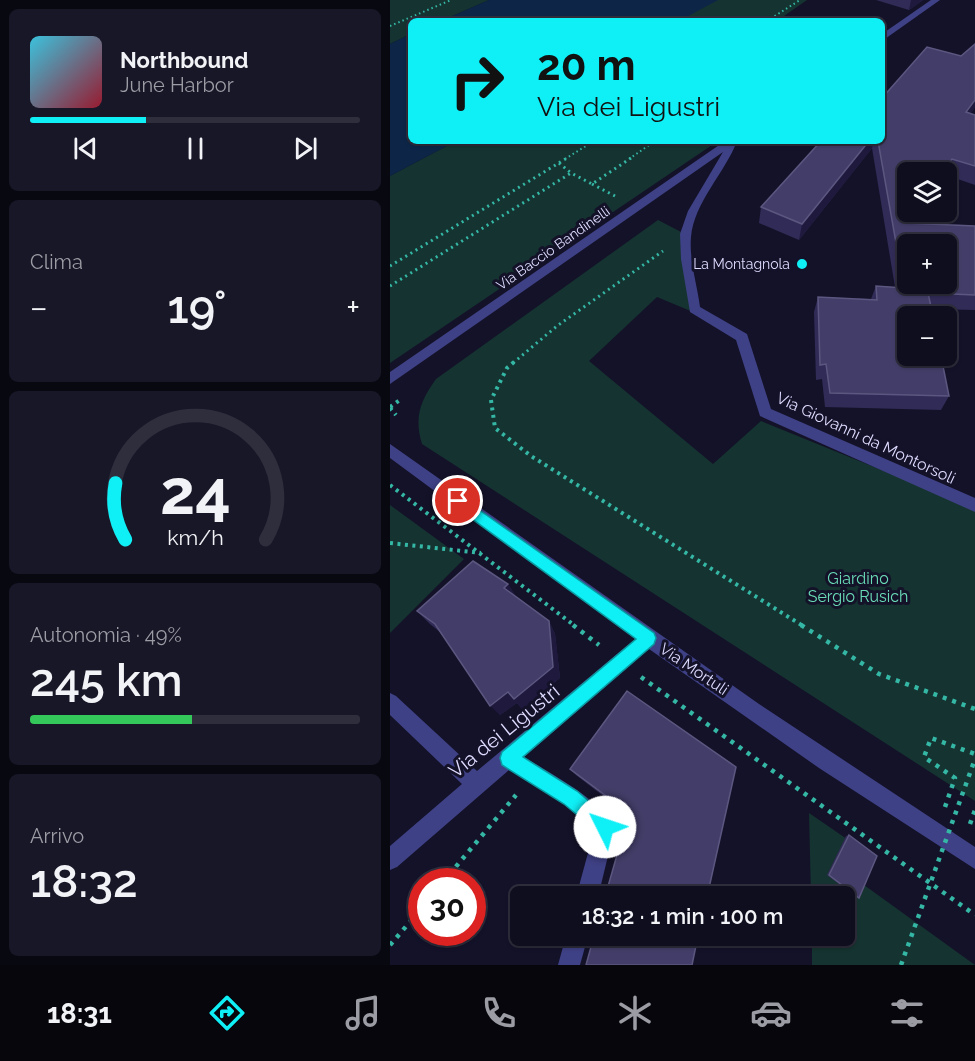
<!DOCTYPE html>
<html lang="it">
<meta charset="utf-8">
<style>
body{margin:0;font-family:Raleway,sans-serif;background:#181728;color:#f1f3f6;height:100vh;display:flex;flex-direction:column;font-size:22px;white-space:nowrap}
*{box-sizing:border-box;margin:0}
p{font-size:20px;color:#9b9ca4}
.icon{flex:none;width:33px;height:33px;fill:none;stroke:currentColor;stroke-width:2;stroke-linecap:round;stroke-linejoin:round}
.map{position:relative;flex:1;overflow:hidden}
.sheet{display:flex;flex-direction:column;gap:9px;padding:9px;background:#080811;width:390px}
.sheet>*{flex:none}
.top-card{position:absolute;left:18px;top:18px;width:477px;height:126px;border-radius:9px;box-shadow:0 2px 4px #0004,0 0 0 2px #2f2e3d;background:#0feff6;color:#111;overflow:hidden}
.fabs{position:absolute;left:507px;top:162px;display:grid;gap:12px}
.fabs a{display:grid;place-items:center;width:60px;height:60px;border-radius:9px;background:#0f0e1f;box-shadow:0 2px 4px #0004,0 0 0 2px #2f2e3d;font-size:30px}
.speed{position:absolute;left:18px;top:868px;display:flex;gap:12px;font-size:30px;font-weight:700;text-align:center}
.speed>*{display:grid;place-content:center;width:78px;height:78px;border-radius:50%;background:#0f0e1f;box-shadow:0 2px 4px #0004,0 0 0 2px #2f2e3d;line-height:1}
.speed .limit{border:9px solid #d22;background:#fff;color:#111}
.pin{position:absolute;display:grid;place-items:center;width:51px;height:51px;color:#fff;margin:-26px;border:3px solid #fff;border-radius:50%;box-shadow:0 2px 6px #0007}
.me{position:absolute;width:66px;margin:-33px;rotate:311deg;stroke-linejoin:round;filter:drop-shadow(0 0 4px #0008)}
.turn{display:flex;align-items:center;gap:21px;height:126px;padding:0 30px;font-size:27px}
.turn .icon{width:78px;height:78px;stroke-width:2.5}
.turn b{display:block;font-size:42px;line-height:51px}
.big{font-size:45px;font-weight:600;line-height:1.1}
.sheet .widget{flex:1;display:flex;flex-direction:column;justify-content:center;gap:9px;min-width:0;padding:0 21px;border-radius:9px;background:#181728}
.sheet .dial{align-items:center;gap:0}
.dial svg{height:156px;overflow:visible;fill:none;stroke:#2f2e3d;stroke-width:7;stroke-linecap:round;text-anchor:middle}
.dial text{fill:#f1f3f6;stroke:none}
.song{display:flex;align-items:center;gap:18px}
.cover{width:72px;height:72px;border-radius:9px;background:linear-gradient(135deg,hsl(190 70% 55%),hsl(350 70% 35%))}
.played{height:6px;border-radius:3px;background:linear-gradient(90deg,#0feff6 35%,#2f2e3d 35%)}
.keys{display:flex;justify-content:space-around;direction:ltr}
.heat{display:flex;justify-content:space-between;align-items:center;font-size:33px;direction:ltr}
.charge{height:9px;border-radius:4px;background:linear-gradient(90deg,#34c759 49%,#2f2e3d 0)}
.trip{position:absolute;left:120px;top:886px;width:345px;height:60px;border-radius:9px;background:#0f0e1f;box-shadow:0 2px 4px #0004,0 0 0 2px #2f2e3d;font-weight:600;line-height:60px;text-align:center}
.dock{display:flex;height:96px;justify-content:space-around;align-items:center;background:#06060c;color:#9b9ca4}
.dock .icon{width:42px;height:42px}
.dock .active{color:#0feff6}
.dock b{font-size:27px;color:#f1f3f6}
main{display:flex;flex:1;min-height:0}
.map>svg:first-child{display:block}
.green{fill:#153330}
.water{fill:#0d2647}
.lines{fill:none;stroke-linecap:round;stroke-linejoin:round}
.path-far3{stroke:#35b7a6;stroke-width:2;stroke-dasharray:1.5 3;stroke-linecap:butt}
.path-far2{stroke:#35b7a6;stroke-width:3;stroke-dasharray:2 4;stroke-linecap:butt}
.path-far1{stroke:#35b7a6;stroke-width:4;stroke-dasharray:3 4.5;stroke-linecap:butt}
.path{stroke:#35b7a6;stroke-width:4.5;stroke-dasharray:4 6;stroke-linecap:butt}
.minor{fill:#3f4186;fill-rule:evenodd}
.path-bridge{stroke:#35b7a6;stroke-width:4.5;stroke-dasharray:4 6;stroke-linecap:butt}
.wall{fill:#312b57}
.shaded-wall{fill:#1e193d}
.building{fill:#433e69;stroke:#5c5780;stroke-width:1.5;fill-rule:evenodd}
.route{fill:#0feff6;stroke:#0a9ba0;stroke-width:1.5}
.poi-dot{fill:#0feff6;stroke:#141229;stroke-width:2}
.labels{text-anchor:middle;dominant-baseline:central;stroke-width:6;stroke-linejoin:round;paint-order:stroke}
.far-street-label{font-size:14px;fill:#dddbfe;stroke:#141229}
.far-poi-label{font-size:14px;fill:#dddbfe;stroke:#141229;text-anchor:end}
.street-label{font-size:16px;fill:#dddbfe;stroke:#141229}
.park-label{font-size:16px;fill:#69dcb7;stroke:#141229}
.near-street-label{font-size:20px;fill:#dddbfe;stroke:#141229}
</style>
<main>
<section class="sheet">
<div class="widget">
<div class="song"><i class="cover"></i><div><b>Northbound</b><p>June Harbor</p></div></div>
<div class="played"></div>
<div class="keys"><svg class="icon" aria-label="previous" viewBox="0 0 24 24"><path d="M18 5L8 12l10 7zM5 5v14"/></svg><svg class="icon" aria-label="pause" viewBox="0 0 24 24"><path d="M8 5v14M16 5v14"/></svg><svg class="icon" aria-label="next" viewBox="0 0 24 24"><path d="M6 5l10 7-10 7zM19 5v14"/></svg></div>
</div>
<div class="widget"><p>Clima</p>
<div class="heat"><a>−</a><b class="big">19°</b><a>+</a></div>
</div>
<div class="widget dial"><svg viewBox="0 0 100 80">
<path d="M14 69A42 42 0 1 1 86 69"/>
<path d="M14 69A42 42 0 0 1 9 40" stroke="#0feff6"/>
<text x="50" y="56" font-size="32" font-weight="700">24</text>
<text x="50" y="72" font-size="11">km/h</text>
</svg></div>
<div class="widget"><p>Autonomia · 49%</p><b class="big">245 km</b><div class="charge"></div></div>
<div class="widget"><p>Arrivo</p><b class="big">18:32</b></div>
</section>
<div class="map">
<svg width="585" height="965" viewBox="0 0 585 965">
<rect width="100%" height="100%" fill="#141229"/>
<!-- green -->
<g class="green">
<path d="M0,0H99L51,21H21V34L0,44Z"/>
<path d="M323,0H417L394,16L408,21H285Z"/>
<path d="M66,141H328L0,363V176Z"/>
<path d="M268,220L295,234L303,312L267,297L199,361L323,464L371,421L585,508V801L32,444C24,418 30,401 46,379Z"/>
<path d="M0,505L74,559L0,633Z"/>
<path d="M419,813L486,859L474,885L585,965H422V936H454V897H421Z"/>
</g>
<!-- water -->
<g class="water">
<path d="M99,0H328L289,21H51Z"/>
<path d="M21,34V141H66L0,176V44Z"/>
</g>
<g class="lines">
<!-- path-far3 -->
<g class="path-far3">
<path d="M377,21L410,0"/>
<path d="M0,26L61,0"/>
<path d="M175,159L204,141"/>
<path d="M239,159L265,141"/>
</g>
<!-- path-far2 -->
<g class="path-far2">
<path d="M169,163L181,173"/>
<path d="M202,184L225,196"/>
<path d="M0,266L177,158"/>
<path d="M0,286L181,173L202,184L241,158"/>
<path d="M123,363L167,326L273,251"/>
</g>
<!-- path-far1 -->
<g class="path-far1">
<path d="M124,362L117,368L101,400L105,428L141,456L413,626"/>
<path d="M0,407L10,400"/>
<path d="M0,408L6,415"/>
<path d="M0,485L185,626"/>
<path d="M0,543L91,553"/>
</g>
<!-- path -->
<g class="path">
<path d="M183,625L209,645"/>
<path d="M411,625L489,674L585,709"/>
<path d="M251,677L585,915"/>
<path d="M555,807L565,778L534,757L541,738L585,754"/>
<path d="M580,824L585,810"/>
<path d="M53,882L126,795"/>
<path d="M0,945L32,908"/>
</g>
<!-- minor -->
<g class="minor">
<path d="M541,0H550L492,41V34Z"/>
<path d="M335,141H347C335,173 304,202 301,237C299,260 307,284 310,307L357,334L381,409L585,498V512L370,416L346,340L300,312L291,259L290,234L298,211L333,152L0,384V372Z"/>
<path d="M0,444L369,704L585,847V869L429,768L259,649L134,757C158,772 214,802 225,827L208,897H186L204,831L174,804L119,770L7,867L0,870V846L72,784L0,715V693L6,696L87,771L245,639L0,458Z"/>
<path d="M176,936H198L190,965H168Z"/>
</g>
<!-- path-bridge -->
<path class="path-bridge" d="M511,965L585,759"/>
</g>
<!-- wall -->
<g class="wall">
<path d="M486,0H533L519,10Z"/>
<path d="M581,114L585,115V185L556,175V172L518,212H531L522,224L585,226V310L541,309L559,396L551,410L435,407L432,379L426,380L424,312L428,297L481,299L486,286L505,287L482,148L409,240L369,223L371,207L431,141H492Z"/>
<path d="M118,584L126,597L159,621L165,634L170,678L132,709L127,703L110,715L50,632L40,624L27,611Z"/>
<path d="M237,691L238,815L186,775L180,769Z"/>
<path d="M459,835L469,898L466,897L437,875L456,836Z"/>
</g>
<!-- shaded-wall -->
<g class="shaded-wall">
<path d="M521,0H533L519,10Z"/>
<path d="M585,100V108L570,128L576,112Z"/>
<path d="M479,141H484L482,148L409,240L412,224Z"/>
<path d="M562,159L556,174V172H552Z"/>
<path d="M525,212H531L511,239L517,223Z"/>
<path d="M118,584L127,598L114,588Z"/>
<path d="M159,621L165,634L170,678L132,709L127,703L110,715L100,706L118,692Z"/>
</g>
<!-- building -->
<g class="building">
<path d="M585,44V100L576,112L585,115V166L562,159L552,172H518V212H525L517,223L585,226V295L538,293L543,316H518V356H551L559,396L440,393L436,364L430,365L428,297L487,300L486,286L514,288L488,141H492V98L537,47L571,56ZM518,244H556V284H518Z"/>
<path d="M431,141H479L412,224L371,207Z"/>
<path d="M83,561L118,584L114,588L159,621L163,667L124,699L118,692L100,706L45,624L27,611Z"/>
<path d="M237,691L346,767L317,897H215L239,813L180,769Z"/>
<path d="M459,835L487,856L469,898L439,875Z"/>
<path d="M204,936H308L302,965H196Z"/>
</g>
<!-- route -->
<path class="route" d="M68,495L264,633L266,638L264,644L133,757L187,791L222,821L224,827L222,833L215,836L209,833L174,804L112,765L110,758L112,752L246,639L63,505L61,501L63,497Z"/>
<!-- markers -->
<circle class="poi-dot" cx="412" cy="264" r="6"/>
<g class="labels">
<!-- far-street labels -->
<g class="far-street-label">
<text transform="translate(163 248) rotate(-35)">Via Baccio Bandinelli</text>
</g>
<!-- far-poi labels -->
<g class="far-poi-label">
<text x="400" y="264">La Montagnola</text>
</g>
<!-- street labels -->
<g class="street-label">
<text transform="translate(476 438) rotate(25)">Via Giovanni da Montorsoli</text>
<text transform="translate(304 669) rotate(34)">Via Mortuli</text>
</g>
<!-- park labels -->
<g class="park-label">
<text x="468" y="578">Giardino<tspan x="468" dy="18">Sergio Rusich</tspan></text>
</g>
<!-- near-street labels -->
<g class="near-street-label">
<text transform="translate(114 731) rotate(-39)">Via dei Ligustri</text>
</g>
</g>
</svg>
<div class="fabs">
<a><svg class="icon" aria-label="layers" viewBox="0 0 24 24"><path d="M12 4l9 5-9 5-9-5zM3 14l9 5 9-5"/></svg></a>
<a>+</a>
<a>−</a>
</div>
<div class="speed"><div class="limit">30</div></div>
<div class="pin" style="left:68px;top:501px;background:#d93025"><svg class="icon" aria-label="arrive" viewBox="0 0 24 24"><path d="M6 21V4h12l-3 4 3 4H6"/></svg></div>
<svg class="me" style="left:215px;top:827px" viewBox="-20 -20 40 40"><circle r="19" fill="#fff"/><path d="M0-13L10 11 0 6-10 11z" fill="#0feff6"/></svg>
<div class="trip">18:32 · 1 min · 100 m</div>
<div class="top-card">
<div class="turn"><svg class="icon" aria-label="right" viewBox="0 0 24 24"><path d="M7 20v-9h11M14 6l5 5-5 5"/></svg><div><b>20 m</b>Via dei Ligustri</div></div>
</div>
</div>
</main>
<nav class="dock">
<b>18:31</b>
<svg class="icon active" aria-label="directions" viewBox="0 0 24 24"><path d="M12 3l9 9-9 9-9-9zM9 14v-3h6M13 9l2 2-2 2"/></svg>
<svg class="icon" aria-label="music" viewBox="0 0 24 24"><path d="M9 18V5l10-2v13"/><circle cx="6" cy="18" r="3"/><circle cx="16" cy="16" r="3"/></svg>
<svg class="icon" aria-label="phone" viewBox="0 0 24 24"><path d="M5 4h4l2 5-3 2q2 4 5 5l2-3 5 2v4C11 20 4 13 5 4z"/></svg>
<svg class="icon" aria-label="climate" viewBox="0 0 24 24"><path d="M12 3v18M4 7l16 10M4 17L20 7"/></svg>
<svg class="icon" aria-label="car" viewBox="0 0 24 24"><path d="M5 17H2v-5l4-1 3-4h7l3 4 3 1v5h-3M9 17h6M6 11h13"/><circle cx="7" cy="17" r="2"/><circle cx="17" cy="17" r="2"/></svg>
<svg class="icon" aria-label="filters" viewBox="0 0 24 24"><path d="M4 7h16M4 17h16"/><circle cx="9" cy="7" r="2"/><circle cx="15" cy="17" r="2"/></svg>
</nav>
